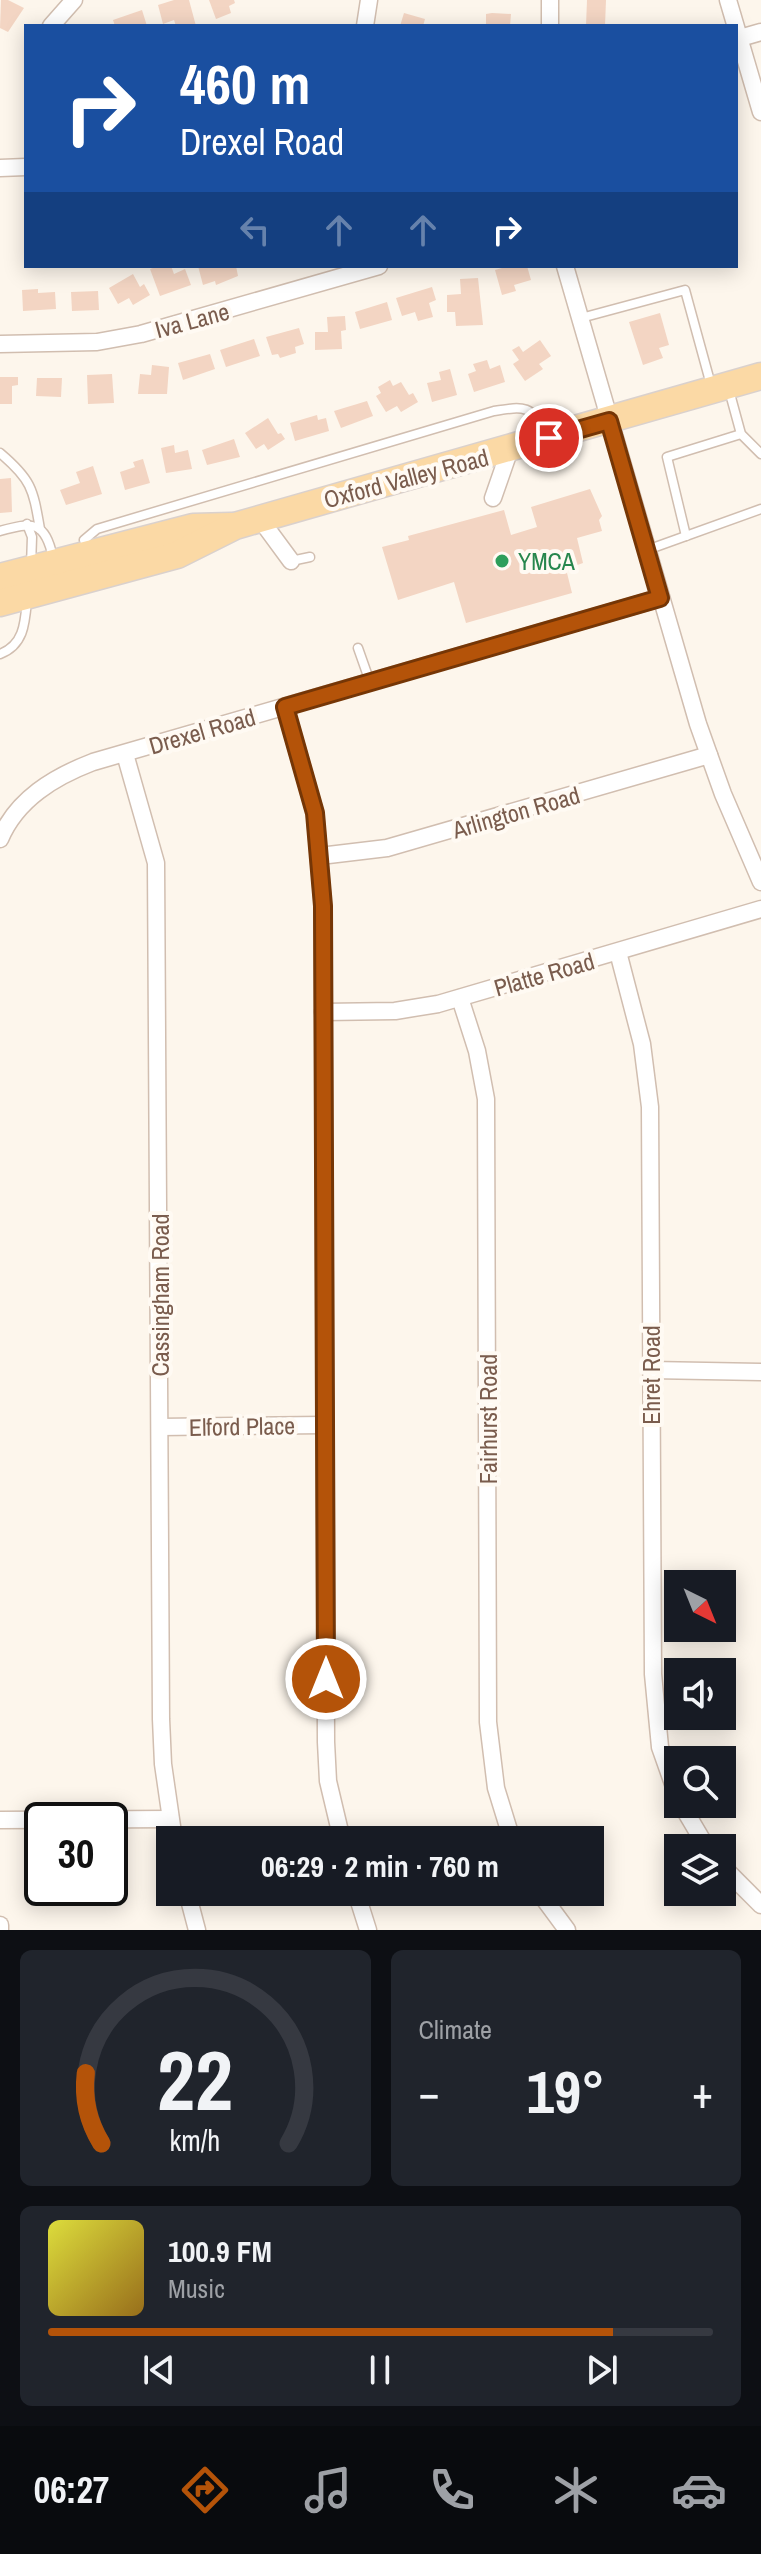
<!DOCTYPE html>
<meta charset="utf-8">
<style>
body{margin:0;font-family:"Archivo Narrow",sans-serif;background:#20242c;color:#f1f3f6;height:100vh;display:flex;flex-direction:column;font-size:30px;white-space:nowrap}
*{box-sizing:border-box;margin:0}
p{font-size:26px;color:#9ea1a6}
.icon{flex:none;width:44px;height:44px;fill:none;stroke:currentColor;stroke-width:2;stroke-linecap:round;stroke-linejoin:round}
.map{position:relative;height:1930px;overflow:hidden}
.side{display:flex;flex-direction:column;gap:20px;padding:20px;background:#0d0f14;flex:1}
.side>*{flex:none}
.guide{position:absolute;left:24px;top:24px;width:714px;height:244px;border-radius:0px;box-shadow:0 4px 20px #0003;background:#1a4fa0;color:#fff;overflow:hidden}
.needle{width:52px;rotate:137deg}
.buttons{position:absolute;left:664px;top:1570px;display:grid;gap:16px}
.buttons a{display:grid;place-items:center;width:72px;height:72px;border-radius:0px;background:#171b24;box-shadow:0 4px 20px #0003;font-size:40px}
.speed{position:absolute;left:24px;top:1802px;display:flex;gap:16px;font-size:40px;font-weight:700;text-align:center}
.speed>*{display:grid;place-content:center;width:104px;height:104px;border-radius:50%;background:#171b24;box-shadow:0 4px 20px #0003;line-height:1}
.speed .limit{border:4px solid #111;border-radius:12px;background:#fff;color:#111}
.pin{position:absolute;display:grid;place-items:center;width:68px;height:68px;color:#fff;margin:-34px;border:4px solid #fff;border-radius:50%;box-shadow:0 2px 8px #0007}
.me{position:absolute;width:88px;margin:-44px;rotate:0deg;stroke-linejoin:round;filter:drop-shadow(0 0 6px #0008)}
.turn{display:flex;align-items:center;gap:28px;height:168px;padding:0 24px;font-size:36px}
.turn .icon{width:104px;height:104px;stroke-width:2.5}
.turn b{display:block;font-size:56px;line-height:68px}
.lanes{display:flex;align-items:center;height:76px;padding:0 24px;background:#0003;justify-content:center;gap:40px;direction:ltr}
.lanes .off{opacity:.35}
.big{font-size:60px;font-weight:700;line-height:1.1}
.side .card{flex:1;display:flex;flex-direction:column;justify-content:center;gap:12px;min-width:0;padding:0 28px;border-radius:12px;background:#20242c}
.side .dial{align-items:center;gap:0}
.dial svg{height:208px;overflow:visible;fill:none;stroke:#363941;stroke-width:7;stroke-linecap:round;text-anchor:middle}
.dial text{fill:#f1f3f6;stroke:none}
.song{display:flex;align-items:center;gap:24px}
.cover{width:96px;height:96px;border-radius:12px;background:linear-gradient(135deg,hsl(60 70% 55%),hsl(40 70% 35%))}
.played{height:8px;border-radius:4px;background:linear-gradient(90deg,#b45309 85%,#363941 85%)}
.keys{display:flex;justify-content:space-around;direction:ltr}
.heat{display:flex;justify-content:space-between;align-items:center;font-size:44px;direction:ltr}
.side .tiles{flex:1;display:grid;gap:20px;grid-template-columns:1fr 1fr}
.card:last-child{grid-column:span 2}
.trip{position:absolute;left:156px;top:1826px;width:448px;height:80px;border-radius:0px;background:#171b24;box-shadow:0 4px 20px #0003;font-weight:700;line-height:80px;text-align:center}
.dock{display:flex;height:128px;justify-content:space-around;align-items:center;background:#090b0e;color:#9ea1a6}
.dock .icon{width:56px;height:56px}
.dock .active{color:#b45309}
.dock b{font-size:36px;color:#f1f3f6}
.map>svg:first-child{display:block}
.building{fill:#f3d5c3}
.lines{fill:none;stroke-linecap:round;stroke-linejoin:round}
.service-casing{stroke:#d1beb0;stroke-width:11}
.minor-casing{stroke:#d1beb0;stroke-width:19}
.primary-casing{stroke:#dad1cd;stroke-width:29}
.service{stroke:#fff;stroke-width:8}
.minor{stroke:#fff;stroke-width:16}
.primary{stroke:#fbd9a5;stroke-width:26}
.route-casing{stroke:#753606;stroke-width:20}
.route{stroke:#b45309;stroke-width:14}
.leisure-dot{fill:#2e9e5b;stroke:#fffaf3;stroke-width:3}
.labels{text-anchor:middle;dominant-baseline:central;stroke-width:8;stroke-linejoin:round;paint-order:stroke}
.street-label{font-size:24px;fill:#7a5c4d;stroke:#fffaf3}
.leisure-label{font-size:24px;fill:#27864d;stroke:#fffaf3;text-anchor:start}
</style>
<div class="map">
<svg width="761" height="1930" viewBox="0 0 761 1930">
<rect width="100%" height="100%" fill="#fdf6ec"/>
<!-- building -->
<g class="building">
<path d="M1,0H8L24,8L8,32L0,28Z"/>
<path d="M174,0H189L196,26H176L174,20L163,24L158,5Z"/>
<path d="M209,0H234L235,3L229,6L231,13L216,19Z"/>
<path d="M587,0H606L605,26H586Z"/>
<path d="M142,10L147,26H115L113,20Z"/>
<path d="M404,13L425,19L423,26H400Z"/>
<path d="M492,13L511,14L510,26H486V14Z"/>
<path d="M158,266H171L174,274L185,269L191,285L160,296L150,269Z"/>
<path d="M198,266H236L238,276L216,285L215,281L203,285Z"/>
<path d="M509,266H527L531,280L514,285L516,291L502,295L495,270Z"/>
<path d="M133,274L140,287L144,284L150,295L133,305L129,298L118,304L109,288Z"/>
<path d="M478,278L483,325L456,326L455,312H447V295L461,294L460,279Z"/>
<path d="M432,287L436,300L429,303L433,317L418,321L415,312L402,316L396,298Z"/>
<path d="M38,289V293L55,292L56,309L23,311L22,290Z"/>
<path d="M98,291L99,310L72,311L71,292Z"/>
<path d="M387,302L392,320L360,329L355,312Z"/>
<path d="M660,313L669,345L659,348L663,358L643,365L629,322Z"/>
<path d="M345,316L346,330L341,331L342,349L315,350V332H328L327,317Z"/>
<path d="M299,328L304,344L295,347L296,353L280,358L278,354L272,355L266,337Z"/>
<path d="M254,339L260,356L226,367L220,350Z"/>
<path d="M540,340L551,356L539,364L543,369L525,381L513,364L519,360L512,350L519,346L523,352Z"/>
<path d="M210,354L215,369L183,380L178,363Z"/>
<path d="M487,360L490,369L500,365L505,382L474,392L468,374L476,371L473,364Z"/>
<path d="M152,365L169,367L167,394H138L140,374L151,375Z"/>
<path d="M450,369L457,395L432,402L427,383L441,380L439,372Z"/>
<path d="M112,374L114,403L88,404L87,375Z"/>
<path d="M0,377H18V385L12,386V404H0Z"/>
<path d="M37,378H62L61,397L36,396Z"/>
<path d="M390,380L393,386L401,382L409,395L413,393L418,402L401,412L397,406L386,412L376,396L381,393L378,387Z"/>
<path d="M367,401L373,416L341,428L334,411Z"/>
<path d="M317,415L318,420L326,418L329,431L295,441L290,423Z"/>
<path d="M268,418L278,434L281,433L285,439L268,450L264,444L256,449L245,433Z"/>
<path d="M234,439L240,457L207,465L202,450Z"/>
<path d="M174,445L175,453L188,450L192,469L166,473L161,448Z"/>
<path d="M143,459L150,483L125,490L120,472L135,467L133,462Z"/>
<path d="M93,466L102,494L66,505L60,490L80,483L76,472Z"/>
<path d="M11,478L12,512L0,513V479Z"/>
<path d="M590,489L602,516L599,520L602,531L577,538L583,563L566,569L572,593L466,623L454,582L398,600L382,547L409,540L408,536L504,510L511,535L537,527L531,507Z"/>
</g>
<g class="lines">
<defs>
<g id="service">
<path d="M581,318L685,290L711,385"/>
<path d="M729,390L741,434L761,454"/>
<path d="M0,453C32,480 33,489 40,529"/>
<path d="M27,524L32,537L31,566"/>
<path d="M0,531C32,522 45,520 53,558"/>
<path d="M686,536L667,457L741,434"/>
<path d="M647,550L761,509"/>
<path d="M88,551L84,540L97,529L494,411C525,406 531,405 547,434"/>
<path d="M291,561L310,557"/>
<path d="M358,648L370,682"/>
<path d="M0,654C24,645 25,623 27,600"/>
</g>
<g id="minor">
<path d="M728,0L761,112"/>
<path d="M51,26L74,0"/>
<path d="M365,26L369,0"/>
<path d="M550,26V0"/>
<path d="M740,38L761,32"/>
<path d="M0,168L26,167"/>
<path d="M565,266L698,724L723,794L761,882"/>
<path d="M0,344L97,342L141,334L379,266"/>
<path d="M493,498L510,449"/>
<path d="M260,519L291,561"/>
<path d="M285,707L315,813L323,906L326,1742L328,1781L342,1840"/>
<path d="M125,754L156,863L161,1719L163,1764L174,1840"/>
<path d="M0,839C17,799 54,777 93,762L660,598"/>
<path d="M320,856L387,848L709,755"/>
<path d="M618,952L642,1044L650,1107L653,1674L660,1747L678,1798"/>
<path d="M460,998L477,1051L486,1099L488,1722L496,1788L512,1840"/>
<path d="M323,1012L395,1011L438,1004L761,909"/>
<path d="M651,1370L761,1372"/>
<path d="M160,1427L324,1425"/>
<path d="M681,1804L707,1848"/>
<path d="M0,1820L170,1819"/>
<path d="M722,1866L761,1905"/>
<path d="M187,1892L197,1930"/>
<path d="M356,1892L368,1930"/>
<path d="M539,1892L567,1930"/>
<path d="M0,1925V1930"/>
</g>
<g id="primary">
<path d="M0,577L193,527L231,526"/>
<path d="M0,603L177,555L235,526L761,376"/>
</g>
</defs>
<!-- service casing -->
<use href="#service" class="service-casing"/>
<!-- minor casing -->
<use href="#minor" class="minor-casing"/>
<!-- primary casing -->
<use href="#primary" class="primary-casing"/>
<!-- service -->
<use href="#service" class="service"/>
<!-- minor -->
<use href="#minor" class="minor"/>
<!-- primary -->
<use href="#primary" class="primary"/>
</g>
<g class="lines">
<defs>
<path id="route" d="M326,1679L323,906L315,813L285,707L660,598L609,421L549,438"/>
</defs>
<!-- route casing -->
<use href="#route" class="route-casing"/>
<!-- route -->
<use href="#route" class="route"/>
</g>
<!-- markers -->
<circle class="leisure-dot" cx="502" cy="561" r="8"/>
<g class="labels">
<!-- street labels -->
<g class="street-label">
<text transform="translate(192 320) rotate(-15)">Iva Lane</text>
<text transform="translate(406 478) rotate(-15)">Oxford Valley Road</text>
<text transform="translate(202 731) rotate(-16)">Drexel Road</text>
<text transform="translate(516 812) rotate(-16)">Arlington Road</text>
<text transform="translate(544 974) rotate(-16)">Platte Road</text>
<text transform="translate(160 1295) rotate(-90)">Cassingham Road</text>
<text transform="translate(651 1375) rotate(-90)">Ehret Road</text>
<text transform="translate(488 1419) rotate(-90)">Fairhurst Road</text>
<text transform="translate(242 1426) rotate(-1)">Elford Place</text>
</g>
<!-- leisure labels -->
<g class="leisure-label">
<text x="518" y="561">YMCA</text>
</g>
</g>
</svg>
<div class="buttons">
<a><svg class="needle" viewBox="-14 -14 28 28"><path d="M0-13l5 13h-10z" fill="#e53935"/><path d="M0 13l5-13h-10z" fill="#9ea1a6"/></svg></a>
<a><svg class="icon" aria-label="sound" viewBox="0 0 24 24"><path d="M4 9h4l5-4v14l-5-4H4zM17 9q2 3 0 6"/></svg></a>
<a><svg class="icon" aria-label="search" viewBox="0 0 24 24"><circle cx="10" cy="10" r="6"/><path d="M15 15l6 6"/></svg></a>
<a><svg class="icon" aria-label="layers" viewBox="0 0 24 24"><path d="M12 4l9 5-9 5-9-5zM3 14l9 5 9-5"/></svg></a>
</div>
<div class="speed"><div class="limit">30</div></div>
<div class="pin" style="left:549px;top:438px;background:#d93025"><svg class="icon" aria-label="arrive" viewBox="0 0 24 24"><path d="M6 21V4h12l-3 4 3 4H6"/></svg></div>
<svg class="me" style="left:326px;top:1679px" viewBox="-20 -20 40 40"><circle r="17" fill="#b45309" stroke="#fff" stroke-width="3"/><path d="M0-11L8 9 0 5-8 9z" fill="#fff"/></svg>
<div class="trip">06:29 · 2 min · 760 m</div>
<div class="guide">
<div class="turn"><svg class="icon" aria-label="right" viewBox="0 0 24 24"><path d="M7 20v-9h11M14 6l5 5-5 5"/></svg><div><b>460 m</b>Drexel Road</div></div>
<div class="lanes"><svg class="icon off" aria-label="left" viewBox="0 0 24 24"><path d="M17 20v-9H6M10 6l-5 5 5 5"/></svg><svg class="icon off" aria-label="ahead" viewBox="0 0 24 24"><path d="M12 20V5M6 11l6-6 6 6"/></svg><svg class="icon off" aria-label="ahead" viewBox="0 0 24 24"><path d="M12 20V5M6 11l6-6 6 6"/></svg><svg class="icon" aria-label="right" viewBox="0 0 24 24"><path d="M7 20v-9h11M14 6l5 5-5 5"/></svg></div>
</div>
</div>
<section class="side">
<div class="tiles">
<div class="card dial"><svg viewBox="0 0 100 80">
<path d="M14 69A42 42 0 1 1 86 69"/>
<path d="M14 69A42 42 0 0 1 8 42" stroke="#b45309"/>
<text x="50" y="56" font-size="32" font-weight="700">22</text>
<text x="50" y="72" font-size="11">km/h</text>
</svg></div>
<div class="card"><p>Climate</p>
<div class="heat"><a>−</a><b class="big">19°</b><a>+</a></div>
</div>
<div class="card">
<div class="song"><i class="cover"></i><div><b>100.9 FM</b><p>Music</p></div></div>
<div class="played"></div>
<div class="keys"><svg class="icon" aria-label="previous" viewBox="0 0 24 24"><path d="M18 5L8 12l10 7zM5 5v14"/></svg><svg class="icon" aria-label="pause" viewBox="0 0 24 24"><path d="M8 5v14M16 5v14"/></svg><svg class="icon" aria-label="next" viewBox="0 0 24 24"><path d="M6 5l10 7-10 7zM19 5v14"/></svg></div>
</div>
</div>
</section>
<nav class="dock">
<b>06:27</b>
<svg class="icon active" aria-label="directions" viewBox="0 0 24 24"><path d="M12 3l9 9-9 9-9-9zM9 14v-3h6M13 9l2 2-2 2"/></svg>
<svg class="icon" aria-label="music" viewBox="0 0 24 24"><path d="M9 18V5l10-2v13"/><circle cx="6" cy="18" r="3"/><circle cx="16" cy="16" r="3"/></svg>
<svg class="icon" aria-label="phone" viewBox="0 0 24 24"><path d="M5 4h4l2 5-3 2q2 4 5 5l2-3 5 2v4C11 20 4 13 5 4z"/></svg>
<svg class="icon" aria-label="climate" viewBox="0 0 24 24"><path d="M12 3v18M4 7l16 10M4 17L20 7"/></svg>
<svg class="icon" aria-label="car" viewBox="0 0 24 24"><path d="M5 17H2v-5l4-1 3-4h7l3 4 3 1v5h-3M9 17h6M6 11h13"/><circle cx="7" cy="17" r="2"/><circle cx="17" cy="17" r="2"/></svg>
</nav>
